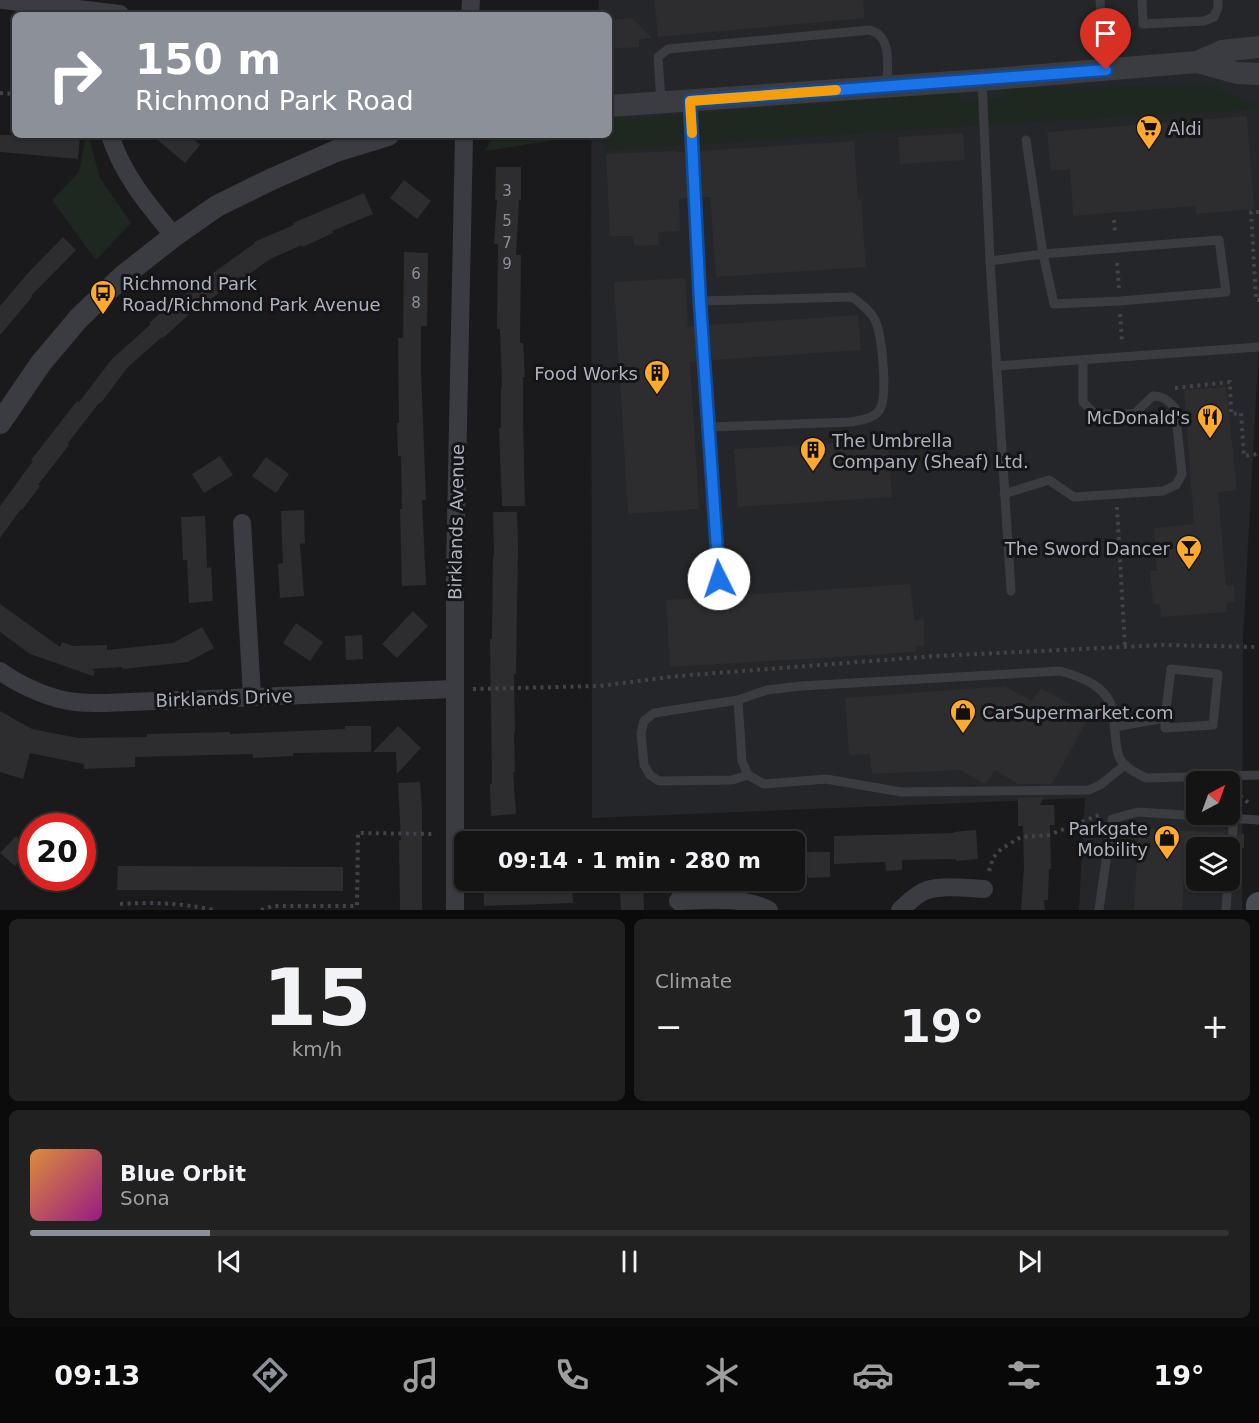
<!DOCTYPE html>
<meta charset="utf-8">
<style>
body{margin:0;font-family:"DejaVu Sans",sans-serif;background:#212122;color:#f1f3f6;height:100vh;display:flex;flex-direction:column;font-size:22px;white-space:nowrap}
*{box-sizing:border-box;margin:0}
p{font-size:20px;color:#9d9ea0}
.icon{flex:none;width:33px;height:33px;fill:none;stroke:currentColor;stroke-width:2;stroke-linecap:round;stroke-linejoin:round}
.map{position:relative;height:910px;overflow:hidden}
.drawer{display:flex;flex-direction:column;gap:9px;padding:9px;background:#0b0b0c;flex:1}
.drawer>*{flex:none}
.banner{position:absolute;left:12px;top:12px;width:600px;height:126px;border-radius:9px;box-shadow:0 2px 4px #0004,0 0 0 2px #333334;background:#8c9099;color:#fff;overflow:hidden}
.needle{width:39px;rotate:41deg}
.fabs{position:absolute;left:1186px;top:771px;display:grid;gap:12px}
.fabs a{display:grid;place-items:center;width:54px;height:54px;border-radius:9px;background:#141415;box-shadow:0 2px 4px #0004,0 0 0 2px #333334;font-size:30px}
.speed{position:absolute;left:18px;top:813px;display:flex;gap:12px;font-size:30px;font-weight:700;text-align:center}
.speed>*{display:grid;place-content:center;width:78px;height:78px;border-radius:50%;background:#141415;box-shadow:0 2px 4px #0004,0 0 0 2px #333334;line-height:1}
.speed .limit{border:9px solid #d22;background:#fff;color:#111}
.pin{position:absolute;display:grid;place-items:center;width:51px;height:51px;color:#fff;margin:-62px -26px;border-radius:50% 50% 50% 0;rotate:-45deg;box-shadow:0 0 6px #0007}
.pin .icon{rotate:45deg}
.me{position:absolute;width:66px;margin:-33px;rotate:356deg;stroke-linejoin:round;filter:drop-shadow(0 0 4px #0008)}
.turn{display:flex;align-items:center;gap:21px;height:126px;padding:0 24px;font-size:27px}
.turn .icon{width:78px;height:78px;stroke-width:2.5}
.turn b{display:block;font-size:42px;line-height:51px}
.big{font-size:45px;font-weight:700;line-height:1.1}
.drawer .card{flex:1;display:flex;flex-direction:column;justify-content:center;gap:9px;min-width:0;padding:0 21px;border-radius:9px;background:#212122}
.drawer .dial{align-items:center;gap:0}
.dial b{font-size:78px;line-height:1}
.song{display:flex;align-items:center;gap:18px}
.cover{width:72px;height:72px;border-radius:9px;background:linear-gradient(135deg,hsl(30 70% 55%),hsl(310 70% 35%))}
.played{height:6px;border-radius:3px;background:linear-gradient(90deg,#8c9099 15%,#333334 15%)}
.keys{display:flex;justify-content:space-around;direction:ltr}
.heat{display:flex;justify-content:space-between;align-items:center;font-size:33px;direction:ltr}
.drawer .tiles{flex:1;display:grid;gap:9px;grid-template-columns:1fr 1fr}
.card:last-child{grid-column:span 2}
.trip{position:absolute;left:454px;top:831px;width:351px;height:60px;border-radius:9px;background:#141415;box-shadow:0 2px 4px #0004,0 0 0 2px #333334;font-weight:700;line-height:60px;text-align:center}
.menu{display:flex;height:96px;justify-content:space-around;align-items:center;background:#080808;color:#9d9ea0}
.menu .icon{width:42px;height:42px}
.menu .on{color:#8c9099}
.menu b{font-size:27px;color:#f1f3f6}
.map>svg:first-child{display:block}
.built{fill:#252629;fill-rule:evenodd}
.green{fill:#1f2820}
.building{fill:#2d2d30}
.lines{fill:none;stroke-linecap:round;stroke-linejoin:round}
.path{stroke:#404349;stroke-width:4;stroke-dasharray:3 4.5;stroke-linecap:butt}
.service{stroke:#3a3c42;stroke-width:9}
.minor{stroke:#3a3c42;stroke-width:18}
.tertiary{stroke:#3a3c42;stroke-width:22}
.secondary{stroke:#484b52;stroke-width:26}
.route-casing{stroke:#114b97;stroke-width:15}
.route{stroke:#1a73e8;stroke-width:10}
.slow{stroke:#f59e0b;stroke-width:10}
.labels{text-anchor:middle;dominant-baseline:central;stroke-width:6;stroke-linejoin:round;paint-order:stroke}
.number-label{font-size:15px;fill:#8b9099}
.poi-label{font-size:18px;fill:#abb2bd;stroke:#151517;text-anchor:start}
.street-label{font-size:18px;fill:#abb2bd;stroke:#151517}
</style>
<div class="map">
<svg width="1259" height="910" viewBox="0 0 1259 910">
<rect width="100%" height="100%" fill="#1a1a1c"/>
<!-- built -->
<path class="built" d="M599,0H1259V341L1243,639L1242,910H1079L1085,798L592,818L591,154L592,135H609V15H598ZM1197,782H1230V814H1197ZM1197,848H1230V880H1197Z"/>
<!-- green -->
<g class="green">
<path d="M1207,85L1259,106V109L965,126L604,151L603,135H609V121L951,92L967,100L1000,98L1008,88Z"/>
<path d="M86,135H88L100,178L131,223L96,260L52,200L79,172Z"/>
<path d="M494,135H589L485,151Z"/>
</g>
<!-- building -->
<g class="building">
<path d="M654,0H863L865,18L658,37Z"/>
<path d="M632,18L652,38L639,39V47L609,49V20Z"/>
<path d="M1247,116L1254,209L1196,214L1195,206L1073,216L1070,169L1051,171L1047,132Z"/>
<path d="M963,133L965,160L900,164L898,137Z"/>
<path d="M0,135H80L78,159L0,152Z"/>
<path d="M152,135H189L200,145L185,163Z"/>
<path d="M854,141L858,199H861L866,267L716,277L710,197H702L700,151Z"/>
<path d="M677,151V152H686L689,198L679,199L680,231L658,232L659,245L634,246L633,236H610L606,154Z"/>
<path d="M496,167H521V200H519L516,255H521L520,343H523L525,377H523V420L525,506H502L499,428H501V387H502L500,329H497L498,244H494L497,200H495Z"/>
<path d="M404,180L431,201L417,219L390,198Z"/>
<path d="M364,193L373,214L332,231L333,233L303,247L302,245L270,259L228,290L226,287L195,312L194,310L163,338L162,337L128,367L100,404L99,403L68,443L69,445L38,485L40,486L22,510L21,509L0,538V506L33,461L31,460L77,401L79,402L112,359L151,324L149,323L175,300L177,301L206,278L255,243L254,242L294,225L293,223Z"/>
<path d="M63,237L76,250L31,296L32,297L0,335V306L28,273Z"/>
<path d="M404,252L428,253L427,326H421V370L426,500H422L426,585L402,586L400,509H402L401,456H398L397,423H399L398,338H403Z"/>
<path d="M685,278L688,327L696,326L698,361L690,362L699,509L628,514L614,282Z"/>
<path d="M858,315L861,350L712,360L709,325Z"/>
<path d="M1226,387L1237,490L1218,492L1226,586L1234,585L1235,602L1226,603L1227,612L1161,617L1160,604H1153L1150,571H1157L1154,528L1194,524L1184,390Z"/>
<path d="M888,440L892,497L738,507L734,449Z"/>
<path d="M220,456L233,475L204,493L192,474Z"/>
<path d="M266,457L289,474L276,493L252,476Z"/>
<path d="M304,510L305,543L300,544L304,596L280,598L278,564L283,563L281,511Z"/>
<path d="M493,512H517L518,547L516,674H514L515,733H514L515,772H513L516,814L491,816L490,784L492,783L490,639H492L493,556H494Z"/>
<path d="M205,516L207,568L211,567L213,601L189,603L187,560H183L181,517Z"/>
<path d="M910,584L915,621L924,619V646H916V652L670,667L666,600Z"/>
<path d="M0,604L60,647L62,642L73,646L107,645V650L173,643L202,627L214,648L188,662L122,669V667L91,669L95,671L93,676L30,654L0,632Z"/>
<path d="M413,611L428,626L397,658L382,644Z"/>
<path d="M296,623L323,642L310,661L283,643Z"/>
<path d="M362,635L363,659L346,660L345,636Z"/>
<path d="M1005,686L1032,701L1041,688L1090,715L1052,784H1018L995,770L985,784L960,770L872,774L870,754L849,755L845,698Z"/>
<path d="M0,711L32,729L78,738L147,737V734L230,732V734L345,729V726H371V752L293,753V756L253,758V754L135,757V767L84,769V764L30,753L23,779L0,772Z"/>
<path d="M398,726L421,748L397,774L396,752H373Z"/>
<path d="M420,782L422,809V910H400L399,840H401L398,783Z"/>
<path d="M1044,797L1040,805H1054L1055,825H1050L1051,869H1049L1048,900H1044L1045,910H1021L1024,867L1023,826H1018V798Z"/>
<path d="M1139,828L1226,833L1225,848H1197V875L1184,874L1182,910H1134Z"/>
<path d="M976,830L978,859L956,861V859L902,860V870L886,871L885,862L834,864V836L954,833V832Z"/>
<path d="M1239,834H1244V848H1238Z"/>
<path d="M16,836L30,849L15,866L0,853Z"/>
<path d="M795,852H830V877L808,878V875L795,876Z"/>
<path d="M118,866L343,867V891L117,890Z"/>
<path d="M483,880H572L573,903L484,906Z"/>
<path d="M619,880H643L644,910H621Z"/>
</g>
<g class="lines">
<!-- path -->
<g class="path">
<path d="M0,93L15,94"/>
<path d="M1259,212H1251L1256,300H1259"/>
<path d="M1114,220L1115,234"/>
<path d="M1117,263L1119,288"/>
<path d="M1120,314L1122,342"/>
<path d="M1175,388L1230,382L1231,414L1241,413L1244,456L1259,454"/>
<path d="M1117,507L1125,647"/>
<path d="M473,689L599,686L678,676L936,656L1163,645L1258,647"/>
<path d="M1230,801L1231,796L1238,794L1250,804"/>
<path d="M989,871L993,858L1001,849L1021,837L1049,835L1099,815"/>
<path d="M120,904C155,902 180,903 214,910"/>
<path d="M261,910L273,906H357L358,833L436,834"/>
</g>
<!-- service -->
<g class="service">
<path d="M1100,0L1105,69"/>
<path d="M1142,0L1143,24L1204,21L1214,17L1218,7V0"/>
<path d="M982,81L990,261L1011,591"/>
<path d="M690,101L701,301L719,579"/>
<path d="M661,102L658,57L668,49L870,30C873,32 877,32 879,35C891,45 887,72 887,86"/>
<path d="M990,261L1043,254L1219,240L1226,292L1120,301L1054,304L1043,254L1026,140"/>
<path d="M701,301L852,297C860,303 870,310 875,320C882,335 888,395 880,409C874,419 861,420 851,422L709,427"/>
<path d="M996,366L1259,347"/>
<path d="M1004,494L1049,480L1074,497L1163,491L1176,485L1182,474L1175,408C1168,401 1164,396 1153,396L1134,414H1095L1083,402V360"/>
<path d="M738,700L742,761L748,775L764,784L826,779L901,792L1089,790L1100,785L1125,765"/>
<path d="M1114,727L1165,718V728L1213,725L1218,674L1171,669L1165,718"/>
<path d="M748,775L732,780L659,781L650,775L644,765L641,733L644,721L654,713L738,700L767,690L801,686L1060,671C1082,677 1109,687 1113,712C1114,718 1114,725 1115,731C1116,740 1116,751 1120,759C1126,768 1136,773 1146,778L1259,775"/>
<path d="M1230,862L1234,818"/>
<path d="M675,880L679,910"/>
<path d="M1099,910L1112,819L1138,812L1259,820"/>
<path d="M1226,910L1228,880"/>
</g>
<!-- minor -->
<g class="minor">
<path d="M3,0L120,14"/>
<path d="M470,15L471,0"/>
<path d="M110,135C122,174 149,206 174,236"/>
<path d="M242,523L252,696"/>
<path d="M0,671C19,685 52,700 76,702C85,703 95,703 105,703L454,689"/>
<path d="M678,901C708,900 741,896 769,910"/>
<path d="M455,910V571L464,135"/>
<path d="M900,910C908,903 916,894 927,890C944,885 966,888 984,889"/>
</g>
<!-- tertiary -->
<g class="tertiary">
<path d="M1197,62L1237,73L1259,74"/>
<path d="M609,106L982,80L1197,62L1222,51L1259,47"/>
<path d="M0,423L41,363L79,318L123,276L174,236L217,206L272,179L336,151L388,135"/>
</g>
<!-- secondary -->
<path class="secondary" d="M1259,910V905"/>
</g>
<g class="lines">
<defs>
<path id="route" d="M719,579L700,302L690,101L1106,70"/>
</defs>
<!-- route casing -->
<use href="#route" class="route-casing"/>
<!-- route -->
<use href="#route" class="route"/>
<!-- slow -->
<path class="slow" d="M692,133L690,101L836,90"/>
</g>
<!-- icons -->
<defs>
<symbol id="supermarket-pin" viewBox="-11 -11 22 30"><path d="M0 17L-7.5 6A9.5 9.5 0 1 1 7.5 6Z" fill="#ffa92f" stroke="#151517"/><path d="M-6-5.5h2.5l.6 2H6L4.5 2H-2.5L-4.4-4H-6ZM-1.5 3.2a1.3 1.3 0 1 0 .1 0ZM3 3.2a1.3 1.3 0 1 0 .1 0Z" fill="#111"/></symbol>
<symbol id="bus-pin" viewBox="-11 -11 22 30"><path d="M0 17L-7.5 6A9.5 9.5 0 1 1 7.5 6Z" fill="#ffa92f" stroke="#151517"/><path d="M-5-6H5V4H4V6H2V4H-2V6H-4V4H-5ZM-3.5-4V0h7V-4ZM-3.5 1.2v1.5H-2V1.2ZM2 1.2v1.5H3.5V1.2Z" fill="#111"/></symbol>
<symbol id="building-pin" viewBox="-11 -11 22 30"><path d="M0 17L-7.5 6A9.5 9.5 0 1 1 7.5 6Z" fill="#ffa92f" stroke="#151517"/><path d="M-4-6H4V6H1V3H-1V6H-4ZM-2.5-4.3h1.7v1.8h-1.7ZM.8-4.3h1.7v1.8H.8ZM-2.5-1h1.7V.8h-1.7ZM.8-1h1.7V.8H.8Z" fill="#111"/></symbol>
<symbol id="restaurant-pin" viewBox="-11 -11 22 30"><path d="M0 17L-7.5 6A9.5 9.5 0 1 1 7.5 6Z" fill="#ffa92f" stroke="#151517"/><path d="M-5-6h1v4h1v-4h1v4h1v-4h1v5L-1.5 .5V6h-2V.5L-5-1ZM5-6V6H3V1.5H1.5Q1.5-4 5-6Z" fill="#111"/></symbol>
<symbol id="bar-pin" viewBox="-11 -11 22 30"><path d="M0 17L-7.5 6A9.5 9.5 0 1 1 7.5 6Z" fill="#ffa92f" stroke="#151517"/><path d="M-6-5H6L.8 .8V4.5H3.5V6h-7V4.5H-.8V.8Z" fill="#111"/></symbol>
<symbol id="shop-pin" viewBox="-11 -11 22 30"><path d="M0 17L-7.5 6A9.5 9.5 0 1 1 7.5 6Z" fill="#ffa92f" stroke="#151517"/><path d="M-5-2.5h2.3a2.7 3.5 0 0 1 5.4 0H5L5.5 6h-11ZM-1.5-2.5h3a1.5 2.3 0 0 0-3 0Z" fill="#111"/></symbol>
</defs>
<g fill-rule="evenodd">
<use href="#supermarket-pin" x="1134" y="113" width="30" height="40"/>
<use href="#bus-pin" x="88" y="278" width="30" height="40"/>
<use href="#building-pin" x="642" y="358" width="30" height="40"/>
<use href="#restaurant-pin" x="1195" y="402" width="30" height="40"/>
<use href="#building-pin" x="798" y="435" width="30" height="40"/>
<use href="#bar-pin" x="1174" y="533" width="30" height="40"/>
<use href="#shop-pin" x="948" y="697" width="30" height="40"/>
<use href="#shop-pin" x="1152" y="823" width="30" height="40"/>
</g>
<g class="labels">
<!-- number labels -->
<g class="number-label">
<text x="507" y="191">3</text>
<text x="507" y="221">5</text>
<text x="507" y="243">7</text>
<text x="507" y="264">9</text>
<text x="416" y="274">6</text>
<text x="416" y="303">8</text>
</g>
<!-- poi labels -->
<g class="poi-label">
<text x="1168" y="128">Aldi</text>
<text x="122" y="283">Richmond Park<tspan x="122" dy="21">Road/Richmond Park Avenue</tspan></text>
<text x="638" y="373" text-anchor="end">Food Works</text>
<text x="1190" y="417" text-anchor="end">McDonald's</text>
<text x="832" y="440">The Umbrella<tspan x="832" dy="21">Company (Sheaf) Ltd.</tspan></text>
<text x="1170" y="548" text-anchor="end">The Sword Dancer</text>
<text x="982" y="712">CarSupermarket.com</text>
<text x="1148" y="828" text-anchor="end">Parkgate<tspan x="1148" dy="21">Mobility</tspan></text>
</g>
<!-- street labels -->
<g class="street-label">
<text transform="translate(456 522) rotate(-89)">Birklands Avenue</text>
<text transform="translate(224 698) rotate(-2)">Birklands Drive</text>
</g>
</g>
</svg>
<div class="fabs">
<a><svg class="needle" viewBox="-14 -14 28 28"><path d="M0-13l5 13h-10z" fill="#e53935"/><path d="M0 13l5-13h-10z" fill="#9d9ea0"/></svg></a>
<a><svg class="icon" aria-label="layers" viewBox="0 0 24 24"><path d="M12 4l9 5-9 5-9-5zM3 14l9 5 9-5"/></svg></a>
</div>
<div class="speed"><div class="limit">20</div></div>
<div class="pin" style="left:1106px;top:70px;background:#d93025"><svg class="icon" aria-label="arrive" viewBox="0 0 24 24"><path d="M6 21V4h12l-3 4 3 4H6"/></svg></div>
<svg class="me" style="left:719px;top:579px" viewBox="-20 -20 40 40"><circle r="19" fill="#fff"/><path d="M0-13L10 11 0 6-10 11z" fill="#1a73e8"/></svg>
<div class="trip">09:14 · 1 min · 280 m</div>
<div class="banner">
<div class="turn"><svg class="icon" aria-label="right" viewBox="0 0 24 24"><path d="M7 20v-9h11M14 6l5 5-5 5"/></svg><div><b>150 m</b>Richmond Park Road</div></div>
</div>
</div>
<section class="drawer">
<div class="tiles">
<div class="card dial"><b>15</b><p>km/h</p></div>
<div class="card"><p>Climate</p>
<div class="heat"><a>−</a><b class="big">19°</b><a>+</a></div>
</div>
<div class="card">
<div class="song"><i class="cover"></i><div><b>Blue Orbit</b><p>Sona</p></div></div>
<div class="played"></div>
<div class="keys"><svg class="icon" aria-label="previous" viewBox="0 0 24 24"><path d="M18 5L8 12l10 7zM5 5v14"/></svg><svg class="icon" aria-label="pause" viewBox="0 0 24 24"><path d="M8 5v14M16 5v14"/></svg><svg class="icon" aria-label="next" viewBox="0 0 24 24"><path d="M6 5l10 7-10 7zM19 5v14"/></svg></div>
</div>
</div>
</section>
<nav class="menu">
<b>09:13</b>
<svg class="icon on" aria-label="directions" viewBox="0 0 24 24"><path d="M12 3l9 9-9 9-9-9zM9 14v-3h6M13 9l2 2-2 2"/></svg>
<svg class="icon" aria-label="music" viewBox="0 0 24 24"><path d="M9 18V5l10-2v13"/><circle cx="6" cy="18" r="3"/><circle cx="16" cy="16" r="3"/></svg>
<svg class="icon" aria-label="phone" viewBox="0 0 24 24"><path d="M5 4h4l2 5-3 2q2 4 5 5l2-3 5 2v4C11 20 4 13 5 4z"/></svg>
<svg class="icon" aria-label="climate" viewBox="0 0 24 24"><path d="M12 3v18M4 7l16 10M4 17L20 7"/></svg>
<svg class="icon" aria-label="car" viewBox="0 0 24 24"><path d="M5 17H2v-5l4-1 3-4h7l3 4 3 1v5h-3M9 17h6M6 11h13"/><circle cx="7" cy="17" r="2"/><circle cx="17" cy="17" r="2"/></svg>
<svg class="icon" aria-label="filters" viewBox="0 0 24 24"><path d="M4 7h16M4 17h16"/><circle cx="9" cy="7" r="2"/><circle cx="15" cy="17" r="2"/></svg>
<b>19°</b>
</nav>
